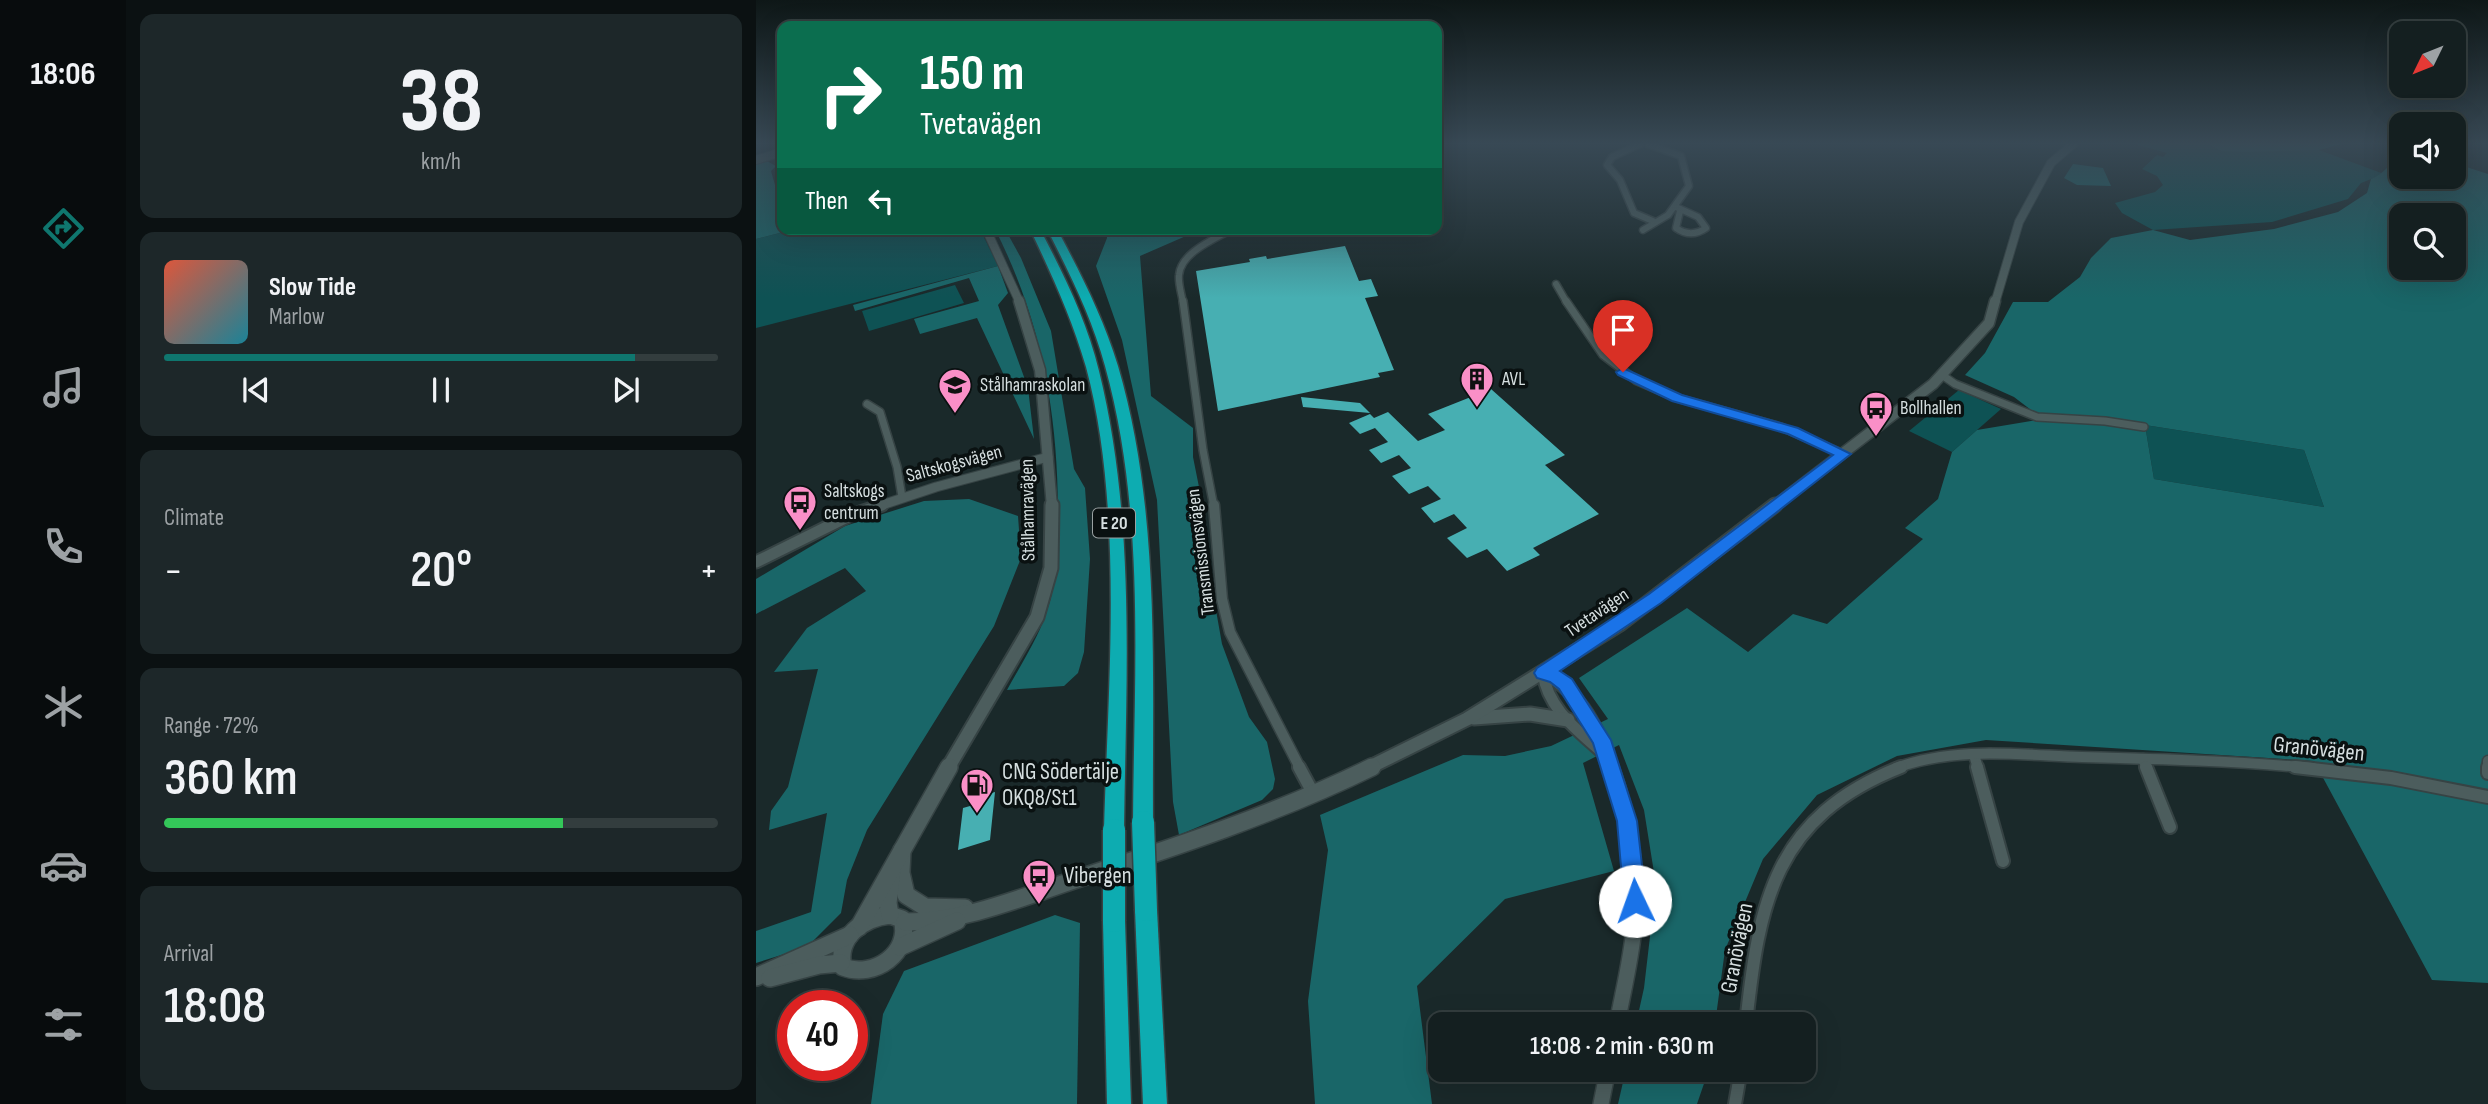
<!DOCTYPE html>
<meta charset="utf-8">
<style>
body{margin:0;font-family:"Sofia Sans Condensed",sans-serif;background:#1d2729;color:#f1f3f6;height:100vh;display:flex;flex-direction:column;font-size:26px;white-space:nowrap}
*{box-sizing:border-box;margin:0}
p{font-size:23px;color:#9da2a5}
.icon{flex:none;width:38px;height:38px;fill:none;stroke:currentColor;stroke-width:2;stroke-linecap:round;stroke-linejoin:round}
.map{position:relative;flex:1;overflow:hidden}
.panel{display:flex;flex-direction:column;gap:14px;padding:14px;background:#0b1112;width:630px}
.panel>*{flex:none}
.banner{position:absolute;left:21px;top:21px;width:665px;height:214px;border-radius:14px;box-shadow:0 7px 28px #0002,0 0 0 2px #333d3e;background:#0b6e4f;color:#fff;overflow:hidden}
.needle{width:46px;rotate:227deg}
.controls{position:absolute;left:1633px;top:21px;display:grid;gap:14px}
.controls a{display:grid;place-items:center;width:77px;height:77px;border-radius:14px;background:#141f20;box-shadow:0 7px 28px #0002,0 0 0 2px #333d3e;font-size:35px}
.speed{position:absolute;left:21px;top:990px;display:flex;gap:14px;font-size:35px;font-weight:700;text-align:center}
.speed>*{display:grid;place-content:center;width:91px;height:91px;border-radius:50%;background:#141f20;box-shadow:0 7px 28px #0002,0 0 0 2px #333d3e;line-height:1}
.speed .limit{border:10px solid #d22;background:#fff;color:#111}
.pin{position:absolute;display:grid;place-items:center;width:60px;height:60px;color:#fff;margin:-72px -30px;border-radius:50% 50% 50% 0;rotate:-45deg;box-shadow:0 0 7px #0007}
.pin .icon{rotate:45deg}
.me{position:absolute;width:77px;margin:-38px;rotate:357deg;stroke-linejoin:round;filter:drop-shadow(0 0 5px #0008)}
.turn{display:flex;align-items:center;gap:24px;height:147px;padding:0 28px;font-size:32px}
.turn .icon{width:91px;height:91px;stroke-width:2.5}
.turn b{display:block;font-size:49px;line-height:60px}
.then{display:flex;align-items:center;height:66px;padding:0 28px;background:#0003;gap:14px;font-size:26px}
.big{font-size:52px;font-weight:600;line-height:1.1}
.panel .tile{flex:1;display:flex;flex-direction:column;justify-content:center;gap:10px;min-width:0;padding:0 24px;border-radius:14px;background:#1d2729}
.panel .dial{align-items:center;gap:0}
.dial b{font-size:91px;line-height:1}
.song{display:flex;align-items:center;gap:21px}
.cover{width:84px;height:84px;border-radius:10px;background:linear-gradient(135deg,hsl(10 70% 55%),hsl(190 70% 35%))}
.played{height:7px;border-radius:4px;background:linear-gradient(90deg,#0f766e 85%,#333d3e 85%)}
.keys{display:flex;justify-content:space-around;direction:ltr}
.heat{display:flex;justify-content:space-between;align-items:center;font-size:38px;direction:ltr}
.charge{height:10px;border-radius:5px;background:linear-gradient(90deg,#34c759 72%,#333d3e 0)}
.trip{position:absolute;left:672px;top:1012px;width:388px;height:70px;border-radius:14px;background:#141f20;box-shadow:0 7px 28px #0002,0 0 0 2px #333d3e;font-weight:600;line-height:70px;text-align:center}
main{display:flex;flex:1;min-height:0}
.tabs{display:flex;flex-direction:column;width:126px;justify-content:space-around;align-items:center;background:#080c0d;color:#9da2a5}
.tabs .icon{width:49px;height:49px}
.tabs .current{color:#0f766e}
.tabs b{font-size:32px;color:#f1f3f6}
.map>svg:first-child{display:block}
.green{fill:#0e5254}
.forest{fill:#196668;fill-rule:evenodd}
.building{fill:#47afb2}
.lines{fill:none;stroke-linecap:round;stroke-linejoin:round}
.minor-far3-casing{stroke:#364344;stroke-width:9}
.minor-far2-casing{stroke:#364344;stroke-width:10}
.minor-far1-casing{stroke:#364344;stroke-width:13}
.minor-casing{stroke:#364344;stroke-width:16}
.tertiary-far2-casing{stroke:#364344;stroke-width:11}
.tertiary-far1-casing{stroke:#364344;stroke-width:15}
.tertiary-casing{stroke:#364344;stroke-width:18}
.secondary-far3-casing{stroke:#364344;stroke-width:10}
.secondary-far2-casing{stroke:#364344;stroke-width:13}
.secondary-far1-casing{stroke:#364344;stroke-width:17}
.secondary-casing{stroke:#364344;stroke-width:20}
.motorway-casing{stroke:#364344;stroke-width:3}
.minor-far3{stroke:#4c5d5d;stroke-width:6}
.minor-far2{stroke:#4c5d5d;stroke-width:7}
.minor-far1{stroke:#4c5d5d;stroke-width:10}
.minor{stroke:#4c5d5d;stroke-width:12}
.tertiary-far2{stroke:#4c5d5d;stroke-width:9}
.tertiary-far1{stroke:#4c5d5d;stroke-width:11}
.tertiary{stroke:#4c5d5d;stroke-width:15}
.secondary-far3{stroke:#4c5d5d;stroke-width:8}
.secondary-far2{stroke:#4c5d5d;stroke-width:10}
.secondary-far1{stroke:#4c5d5d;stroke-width:13}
.secondary{stroke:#4c5d5d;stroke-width:17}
.motorway{fill:#0dacb1;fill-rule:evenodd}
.motorway-bridge-casing{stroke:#364344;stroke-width:25;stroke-linecap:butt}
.motorway-bridge{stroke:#0dacb1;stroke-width:22}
.route{fill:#1a73e8;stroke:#114b97;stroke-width:2}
.labels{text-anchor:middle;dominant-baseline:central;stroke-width:7;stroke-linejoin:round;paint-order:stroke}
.shield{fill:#0a1111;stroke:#99a1a2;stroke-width:2}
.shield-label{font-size:18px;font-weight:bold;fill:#d6dfe0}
.poi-label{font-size:19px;fill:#d6dfe0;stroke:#0a1111;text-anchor:start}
.street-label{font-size:19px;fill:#d6dfe0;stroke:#0a1111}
.near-street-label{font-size:23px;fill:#d6dfe0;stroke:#0a1111}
.near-poi-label{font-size:23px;fill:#d6dfe0;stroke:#0a1111;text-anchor:start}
</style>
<main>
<nav class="tabs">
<b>18:06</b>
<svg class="icon current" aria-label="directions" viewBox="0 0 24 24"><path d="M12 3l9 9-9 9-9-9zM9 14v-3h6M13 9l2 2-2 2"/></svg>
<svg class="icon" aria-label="music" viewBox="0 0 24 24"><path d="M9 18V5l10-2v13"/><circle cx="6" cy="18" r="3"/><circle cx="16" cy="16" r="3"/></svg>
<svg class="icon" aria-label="phone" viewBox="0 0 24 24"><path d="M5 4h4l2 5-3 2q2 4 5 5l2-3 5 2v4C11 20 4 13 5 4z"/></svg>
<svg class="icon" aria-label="climate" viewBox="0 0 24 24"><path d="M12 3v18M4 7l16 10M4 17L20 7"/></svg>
<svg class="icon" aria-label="car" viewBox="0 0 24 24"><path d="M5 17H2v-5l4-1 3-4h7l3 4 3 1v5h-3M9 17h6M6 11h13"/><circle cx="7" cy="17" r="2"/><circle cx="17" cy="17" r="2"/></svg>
<svg class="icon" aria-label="filters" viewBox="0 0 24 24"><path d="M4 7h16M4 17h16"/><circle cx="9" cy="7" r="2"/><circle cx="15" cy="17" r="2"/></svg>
</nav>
<section class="panel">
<div class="tile dial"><b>38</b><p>km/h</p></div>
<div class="tile">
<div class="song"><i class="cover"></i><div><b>Slow Tide</b><p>Marlow</p></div></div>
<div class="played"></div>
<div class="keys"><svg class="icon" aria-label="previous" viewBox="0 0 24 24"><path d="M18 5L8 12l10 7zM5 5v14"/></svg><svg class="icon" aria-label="pause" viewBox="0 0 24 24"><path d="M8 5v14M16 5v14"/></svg><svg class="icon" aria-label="next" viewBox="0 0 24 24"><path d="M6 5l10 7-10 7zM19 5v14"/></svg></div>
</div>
<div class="tile"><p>Climate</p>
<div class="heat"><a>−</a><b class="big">20°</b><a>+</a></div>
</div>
<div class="tile"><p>Range · 72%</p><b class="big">360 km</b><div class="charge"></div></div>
<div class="tile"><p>Arrival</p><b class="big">18:08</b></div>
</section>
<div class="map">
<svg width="1732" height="1104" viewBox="0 0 1732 1104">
<rect width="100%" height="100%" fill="#1a292a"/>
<!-- green -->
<g class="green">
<path d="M1378,144H1452L1465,151L1563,150L1628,174L1605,183L1592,199L1516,222L1397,230L1366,213L1359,203L1399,192L1407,185L1401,176L1386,169L1401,155L1407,157L1411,153Z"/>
<path d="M39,229H224L242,266L0,328V239Z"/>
<path d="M199,285L208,303L113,331L106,311Z"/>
<path d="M1203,390L1245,409L1196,452L1153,431Z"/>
<path d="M1389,425L1548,450L1568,507L1398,479Z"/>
</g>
<!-- forest -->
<g class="forest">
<path d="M1452,144H1585L1563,150L1490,152L1465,151Z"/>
<path d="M7,159L20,166L15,171L23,199L26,201V229H39L0,239V161Z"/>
<path d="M1645,159V177H1698V163L1732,174V983L1676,980L1558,761L1230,740L1141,756L1061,795L1007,859L969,950L959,1024H880L888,988L900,885L888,810L863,745L827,763L858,871L749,899L661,986L676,1104H559L552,1001L572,850L564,815L707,755L749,756L795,746L852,719L823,678L931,608L992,652L1037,614L1071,624L1167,539L1149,528L1182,499L1196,452L1221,430L1287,419L1258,397L1209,375L1229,353L1257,302H1292L1324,277L1335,258L1355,238L1397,230L1434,240L1518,229L1582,212L1611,193L1615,179C1629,174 1633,162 1645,159ZM1645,215H1698V268H1645ZM1389,425L1548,450L1568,507L1398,479Z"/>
<path d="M1317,164L1347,168L1355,186L1321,185L1308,178Z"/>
<path d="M239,229H249L265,258L295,331L318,469L329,488L334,559L328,652L322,673L308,686L251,690C264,666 281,640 290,614C302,581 302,548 302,514C302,412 285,320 239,229Z"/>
<path d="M351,229H446L384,256L395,396L437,428V457L444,492L446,532L466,644L493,717L511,742L519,779L517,789L506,800L423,835L417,802L401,500L366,340L340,266L351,238Z"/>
<path d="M242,266L252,293L242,305L272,388L278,439L221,318L164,334L158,319L223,301L213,278L99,311L97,305Z"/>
<path d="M213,499L262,516L265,558L238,626L111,830L91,880L85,913L51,947L0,963V931L55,912L71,813L13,830L15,811L32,787L62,669L18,672L51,628L110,591L89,568L0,614V579L89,526L168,501Z"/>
<path d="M299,915L324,923L321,1104H115L127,1014L148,971Z"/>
<path d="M870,1069H953L941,1104H862Z"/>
</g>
<!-- building -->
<g class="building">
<path d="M589,246L603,281L615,279L622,296L609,298L638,370L622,373L624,377L462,411L440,271L494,262L493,259L510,256L511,259Z"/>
<path d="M735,389L809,455L789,465L843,514L777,548L784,555L751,571L731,549L711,558L691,538L711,528L698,514L678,523L665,508L685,499L672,486L653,494L636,476L655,468L643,455L625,463L613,450L632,442L619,428L604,434L593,423L614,414L618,418L632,412L662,441L689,430L672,414Z"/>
<path d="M545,397L604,403L614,413L547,407Z"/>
<path d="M239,792L234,840L202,850L207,808L214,806L215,799Z"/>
</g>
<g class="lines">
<defs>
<g id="minor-far3">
<path d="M884,144L856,157L851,165L864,180L878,213L899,222"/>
<path d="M920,207L942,217L950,228C940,235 930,235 920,228L924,211"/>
<path d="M887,230L912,215L933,186L925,156L892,144"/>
<path d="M800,284L811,303"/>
<path d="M427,303C426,295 422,284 423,275C425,252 459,239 476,229"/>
</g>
<g id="minor-far2">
<path d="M427,301L447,450L458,507"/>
<path d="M810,301L847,355L881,381L921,398L1025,427L1088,454"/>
<path d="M1186,375L1199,384L1281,417L1349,421L1388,427"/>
<path d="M111,404L124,412L141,467L146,497"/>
</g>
<g id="minor-far1">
<path d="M458,505L466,599L474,632L544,768"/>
<path d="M1218,755L1222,768"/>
<path d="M1387,759L1391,768"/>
<path d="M1732,761V768"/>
<path d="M1140,768C1199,746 1265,755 1326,757C1403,759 1480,761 1557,768"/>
</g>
<g id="minor">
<path d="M543,767L557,793"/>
<path d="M1221,767L1247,861"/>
<path d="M1390,767L1414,827"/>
<path d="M1539,767L1635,778L1732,797"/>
<path d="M1732,767V773"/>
<path d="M990,1024C1003,902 1018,817 1145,767"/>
<path d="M979,1104L985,1069"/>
</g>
<path id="tertiary-far2" d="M120,507L180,487L292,457"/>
<g id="tertiary-far1">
<path d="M0,562L95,515L126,505"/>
<path d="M849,755C823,731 792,710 787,673C829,697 840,724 856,768"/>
</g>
<g id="tertiary">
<path d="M855,767C873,816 883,875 878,928C875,960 867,992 861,1024"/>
<path d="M845,1104L852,1069"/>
</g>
<g id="secondary-far3">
<path d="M0,160L26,152"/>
<path d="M230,229L264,303"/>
<path d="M1239,303L1263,222L1295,163L1317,144"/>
</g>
<g id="secondary-far2">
<path d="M263,301L284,370L296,507"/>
<path d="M1017,507L1177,384L1233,323L1239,301"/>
</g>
<g id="secondary-far1">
<path d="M718,718L774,714L812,720"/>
<path d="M192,768L281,617L295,568L296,505"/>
<path d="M612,768L711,719L864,624L1019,505"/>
</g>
<g id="secondary">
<path d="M146,850L145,873L150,895L169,907L209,908"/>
<path d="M134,915L146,919C156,953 118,979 87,967C80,937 107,918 134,915Z"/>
<path d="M134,915L132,903L136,870"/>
<path d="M149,922C207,922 264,898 318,880C419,847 520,814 616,767"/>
<path d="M103,927L193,767"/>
<path d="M144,947L201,921"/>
<path d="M0,977L94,935"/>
<path d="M14,978L63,965L85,963"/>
</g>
<g id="motorway">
<path d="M274,229H284C308,275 331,321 343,371C380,521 370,677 368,830L365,837L358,839L351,837L348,830C352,684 368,509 330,367C316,319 296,275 274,229Z"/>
<path d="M291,229H301C325,274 347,317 362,366C405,512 396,671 397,822L394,828L387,831L380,828L377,822C378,671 390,513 349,366C336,318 314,274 291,229Z"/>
<path d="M390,900L398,903L401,910L411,1104H387L379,910L382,903Z"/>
<path d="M358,910L366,913L369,921L375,1104H351L347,921L350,913Z"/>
</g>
</defs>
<!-- minor-far3 casing -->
<use href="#minor-far3" class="minor-far3-casing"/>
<!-- minor-far2 casing -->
<use href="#minor-far2" class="minor-far2-casing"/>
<!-- minor-far1 casing -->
<use href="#minor-far1" class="minor-far1-casing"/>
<!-- minor casing -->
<use href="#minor" class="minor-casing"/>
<!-- tertiary-far2 casing -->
<use href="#tertiary-far2" class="tertiary-far2-casing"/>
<!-- tertiary-far1 casing -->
<use href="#tertiary-far1" class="tertiary-far1-casing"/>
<!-- tertiary casing -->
<use href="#tertiary" class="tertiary-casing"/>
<!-- secondary-far3 casing -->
<use href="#secondary-far3" class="secondary-far3-casing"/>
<!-- secondary-far2 casing -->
<use href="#secondary-far2" class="secondary-far2-casing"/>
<!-- secondary-far1 casing -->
<use href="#secondary-far1" class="secondary-far1-casing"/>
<!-- secondary casing -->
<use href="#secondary" class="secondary-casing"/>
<!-- motorway casing -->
<use href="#motorway" class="motorway-casing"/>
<!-- minor-far3 -->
<use href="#minor-far3" class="minor-far3"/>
<!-- minor-far2 -->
<use href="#minor-far2" class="minor-far2"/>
<!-- minor-far1 -->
<use href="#minor-far1" class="minor-far1"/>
<!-- minor -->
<use href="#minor" class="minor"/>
<!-- tertiary-far2 -->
<use href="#tertiary-far2" class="tertiary-far2"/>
<!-- tertiary-far1 -->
<use href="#tertiary-far1" class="tertiary-far1"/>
<!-- tertiary -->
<use href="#tertiary" class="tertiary"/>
<!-- secondary-far3 -->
<use href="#secondary-far3" class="secondary-far3"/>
<!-- secondary-far2 -->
<use href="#secondary-far2" class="secondary-far2"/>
<!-- secondary-far1 -->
<use href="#secondary-far1" class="secondary-far1"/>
<!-- secondary -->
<use href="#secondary" class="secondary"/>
<!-- motorway -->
<use href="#motorway" class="motorway"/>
<defs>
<g id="motorway-bridge">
<path d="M387,822L390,910"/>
<path d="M358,830V921"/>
</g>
</defs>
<!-- motorway-bridge casing -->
<use href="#motorway-bridge" class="motorway-bridge-casing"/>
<!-- motorway-bridge -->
<use href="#motorway-bridge" class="motorway-bridge"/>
</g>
<!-- sky -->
<linearGradient id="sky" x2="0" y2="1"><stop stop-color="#0e1717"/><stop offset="0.48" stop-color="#384955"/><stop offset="1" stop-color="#384955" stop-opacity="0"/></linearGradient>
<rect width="1732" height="298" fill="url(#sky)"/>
<!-- route -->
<path class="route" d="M867,368L926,395L1042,428L1095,454L905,603L804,671L816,679L855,740L881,821L890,901L887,908L879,911L871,908L868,901L861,821L837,743L803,689L794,682L781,678L778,673L781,668L893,594L1077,455L1032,434L916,401L862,375L860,372Z"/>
<!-- icons -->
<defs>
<symbol id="building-pin" viewBox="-11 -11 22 30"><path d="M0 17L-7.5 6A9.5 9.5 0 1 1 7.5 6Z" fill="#fa8fc7" stroke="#0a1111"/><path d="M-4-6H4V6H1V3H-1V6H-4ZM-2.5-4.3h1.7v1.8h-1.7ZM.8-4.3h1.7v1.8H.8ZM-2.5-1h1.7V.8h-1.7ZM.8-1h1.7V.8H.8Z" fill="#111"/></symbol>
<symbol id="school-pin" viewBox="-11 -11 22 30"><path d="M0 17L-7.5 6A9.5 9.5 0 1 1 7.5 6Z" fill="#fa8fc7" stroke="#0a1111"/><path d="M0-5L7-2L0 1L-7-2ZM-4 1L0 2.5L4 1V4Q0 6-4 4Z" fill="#111"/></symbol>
<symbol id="bus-pin" viewBox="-11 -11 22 30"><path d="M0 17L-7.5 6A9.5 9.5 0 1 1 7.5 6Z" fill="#fa8fc7" stroke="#0a1111"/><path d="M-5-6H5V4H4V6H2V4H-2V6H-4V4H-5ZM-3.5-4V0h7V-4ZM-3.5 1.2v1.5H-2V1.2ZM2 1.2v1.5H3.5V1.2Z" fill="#111"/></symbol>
<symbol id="fuel-pin" viewBox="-11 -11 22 30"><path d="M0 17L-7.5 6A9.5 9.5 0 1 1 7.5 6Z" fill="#fa8fc7" stroke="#0a1111"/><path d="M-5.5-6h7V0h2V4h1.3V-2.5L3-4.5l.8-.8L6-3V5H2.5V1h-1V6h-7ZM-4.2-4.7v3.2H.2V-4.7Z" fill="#111"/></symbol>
</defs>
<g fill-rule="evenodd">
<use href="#building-pin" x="702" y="360" width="38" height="52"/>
<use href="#school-pin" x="180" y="366" width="38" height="52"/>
<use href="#bus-pin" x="1101" y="389" width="38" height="52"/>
<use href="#bus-pin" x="25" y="483" width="38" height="52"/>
<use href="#fuel-pin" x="202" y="766" width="38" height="52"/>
<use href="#bus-pin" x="264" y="857" width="38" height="52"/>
</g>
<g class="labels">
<!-- shield labels -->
<rect class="shield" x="337" y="508.5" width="42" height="29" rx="5"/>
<g class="shield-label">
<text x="358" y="523">E 20</text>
</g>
<!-- poi labels -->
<g class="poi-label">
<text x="746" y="379">AVL</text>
<text x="224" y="385">Stålhamraskolan</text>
<text x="1144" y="408">Bollhallen</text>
<text x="68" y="491">Saltskogs<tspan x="68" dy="22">centrum</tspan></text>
</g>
<!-- street labels -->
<g class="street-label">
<text transform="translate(198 464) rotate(-15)">Saltskogsvägen</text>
<text transform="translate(272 510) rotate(-91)">Stålhamravägen</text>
<text transform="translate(445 552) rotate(-97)">Transmissionsvägen</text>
<text transform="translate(841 613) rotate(-34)">Tvetavägen</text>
</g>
<!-- near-street labels -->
<g class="near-street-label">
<text transform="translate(1563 749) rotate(6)">Granövägen</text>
<text transform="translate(981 948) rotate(-79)">Granövägen</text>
</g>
<!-- near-poi labels -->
<g class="near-poi-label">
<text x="246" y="772">CNG Södertälje<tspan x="246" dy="26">OKQ8/St1</tspan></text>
<text x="308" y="876">Vibergen</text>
</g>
</g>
</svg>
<div class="controls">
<a><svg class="needle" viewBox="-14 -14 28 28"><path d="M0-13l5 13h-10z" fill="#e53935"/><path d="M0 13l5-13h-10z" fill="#9da2a5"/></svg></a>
<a><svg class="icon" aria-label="sound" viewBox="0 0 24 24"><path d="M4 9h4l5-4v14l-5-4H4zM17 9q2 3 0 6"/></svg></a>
<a><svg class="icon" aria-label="search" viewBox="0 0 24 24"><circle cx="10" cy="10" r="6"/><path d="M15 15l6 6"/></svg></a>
</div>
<div class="speed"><div class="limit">40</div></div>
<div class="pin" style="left:867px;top:372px;background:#d93025"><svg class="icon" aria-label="arrive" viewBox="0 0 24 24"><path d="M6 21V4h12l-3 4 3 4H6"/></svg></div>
<svg class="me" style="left:879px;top:901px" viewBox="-20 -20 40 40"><circle r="19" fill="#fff"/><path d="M0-13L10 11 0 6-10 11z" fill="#1a73e8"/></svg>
<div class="trip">18:08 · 2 min · 630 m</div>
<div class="banner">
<div class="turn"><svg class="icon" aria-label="right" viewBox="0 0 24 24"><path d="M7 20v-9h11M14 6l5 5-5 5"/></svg><div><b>150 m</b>Tvetavägen</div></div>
<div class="then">Then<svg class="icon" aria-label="left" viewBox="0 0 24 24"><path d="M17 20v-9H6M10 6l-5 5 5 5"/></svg></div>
</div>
</div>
</main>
